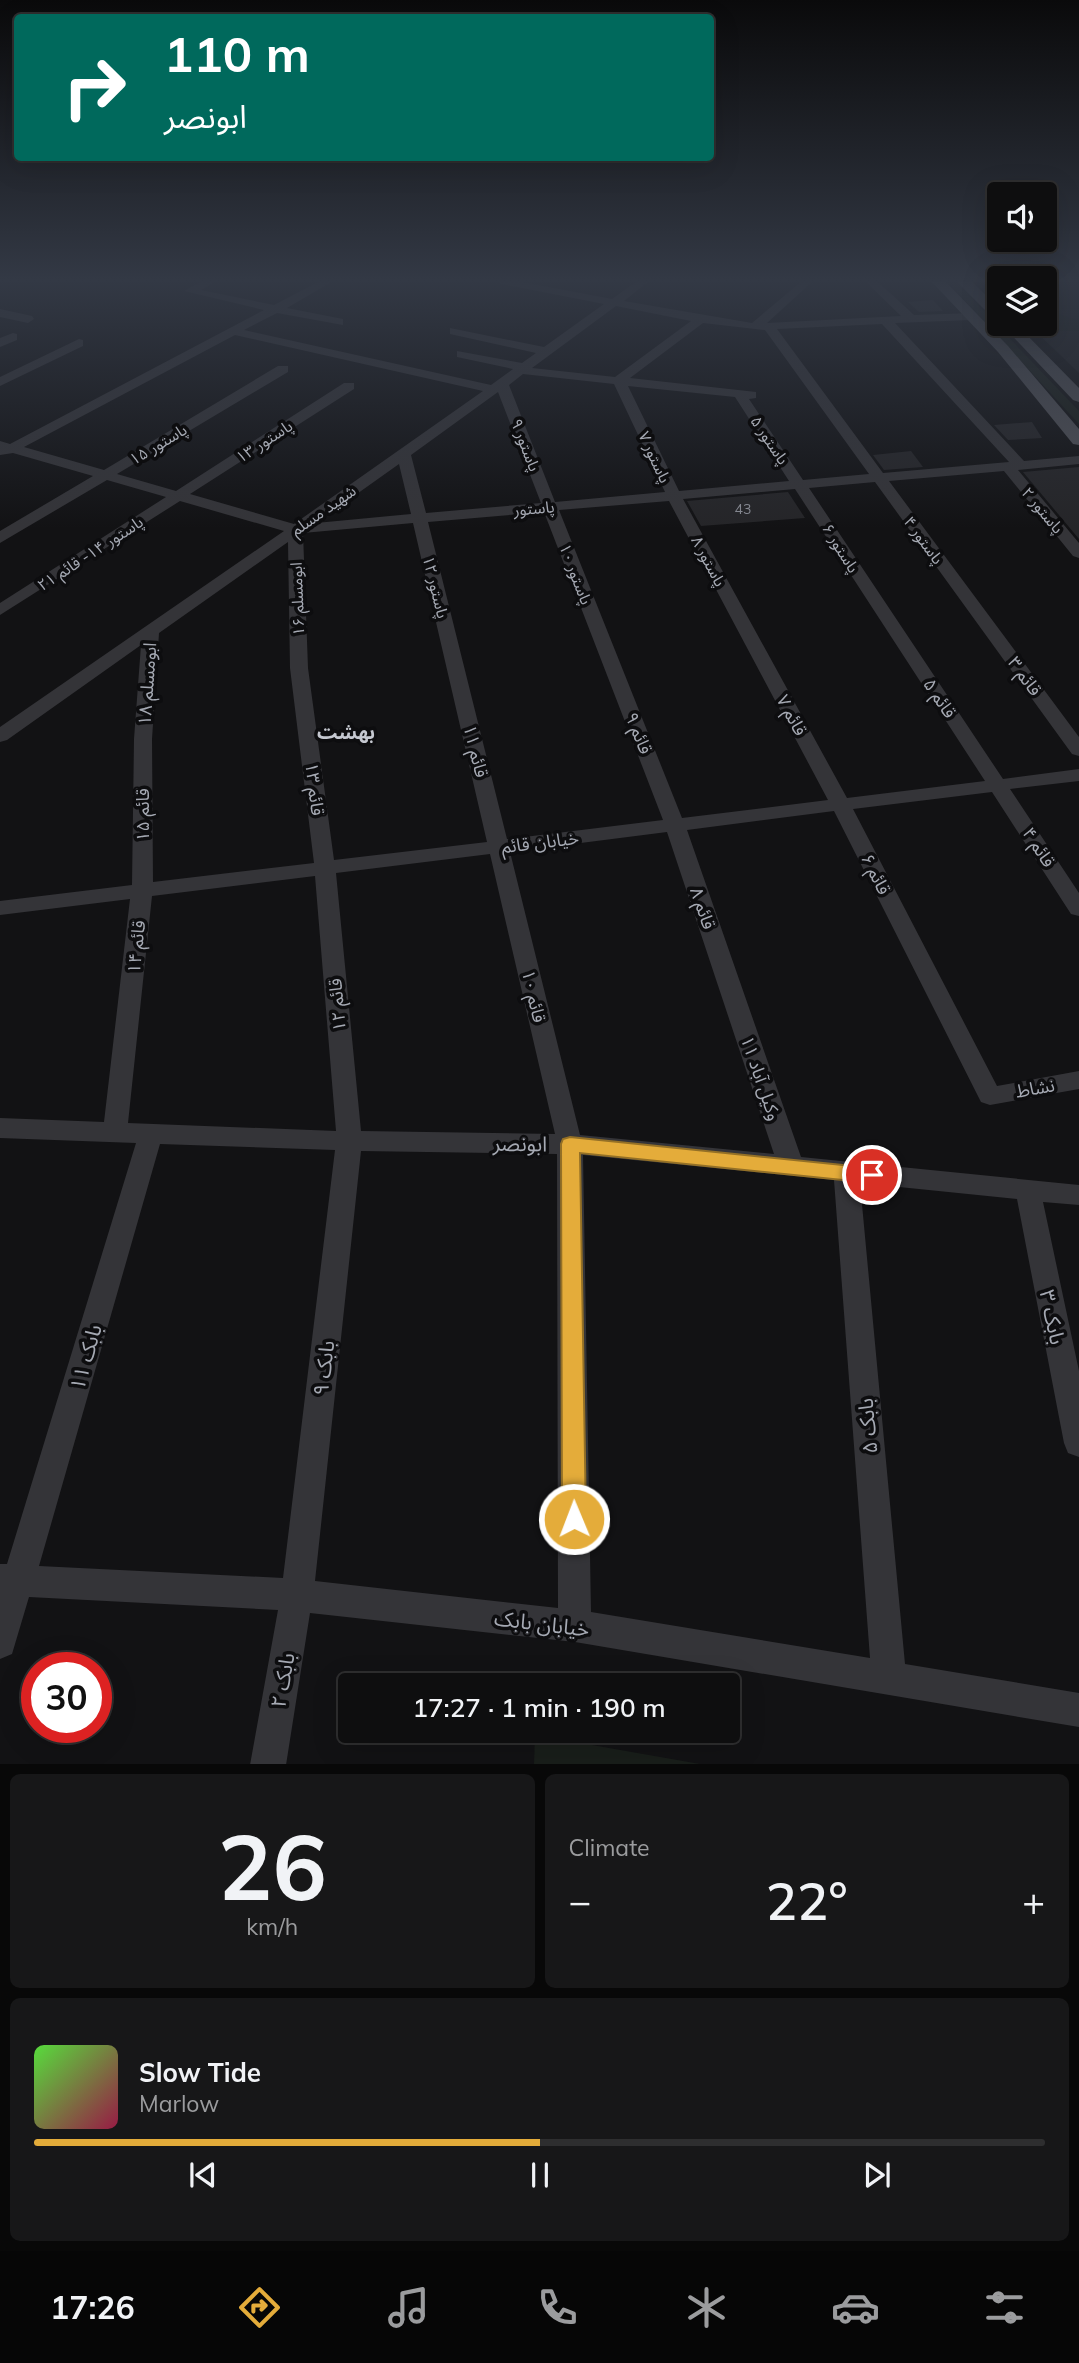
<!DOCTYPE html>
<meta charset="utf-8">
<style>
body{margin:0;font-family:Mulish,"Noto Sans Arabic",sans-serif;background:#171718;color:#f1f3f6;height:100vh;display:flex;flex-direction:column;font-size:26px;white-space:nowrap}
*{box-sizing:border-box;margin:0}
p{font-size:23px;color:#9b9c9e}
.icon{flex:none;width:38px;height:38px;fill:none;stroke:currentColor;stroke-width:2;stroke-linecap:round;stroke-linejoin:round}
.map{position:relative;height:1764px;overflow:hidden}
.details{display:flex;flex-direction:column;gap:10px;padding:10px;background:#080808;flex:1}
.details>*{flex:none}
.top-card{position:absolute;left:14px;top:14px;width:700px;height:147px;border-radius:7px;box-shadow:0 7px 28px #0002,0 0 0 2px #2e2e2f;background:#00695c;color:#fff;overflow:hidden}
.tools{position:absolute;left:987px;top:182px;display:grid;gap:14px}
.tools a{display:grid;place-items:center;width:70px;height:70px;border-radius:7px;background:#0e0e0f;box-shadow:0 7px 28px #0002,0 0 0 2px #2e2e2f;font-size:35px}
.speed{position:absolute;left:21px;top:1652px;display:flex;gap:14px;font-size:35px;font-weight:700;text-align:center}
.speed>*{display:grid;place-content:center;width:91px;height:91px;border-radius:50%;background:#0e0e0f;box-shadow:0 7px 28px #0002,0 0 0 2px #2e2e2f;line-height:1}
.speed .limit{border:10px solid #d22;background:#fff;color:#111}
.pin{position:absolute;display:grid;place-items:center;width:60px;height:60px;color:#fff;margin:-30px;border:4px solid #fff;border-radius:50%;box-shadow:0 2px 7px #0007}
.me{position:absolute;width:77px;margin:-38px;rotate:359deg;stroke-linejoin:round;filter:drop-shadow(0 0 5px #0008)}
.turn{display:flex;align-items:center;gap:24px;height:147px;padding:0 35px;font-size:32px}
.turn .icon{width:91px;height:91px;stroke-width:2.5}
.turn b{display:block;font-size:49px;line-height:60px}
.big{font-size:52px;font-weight:600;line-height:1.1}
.details .widget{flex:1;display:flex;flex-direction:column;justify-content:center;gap:10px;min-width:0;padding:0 24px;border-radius:10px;background:#171718}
.details .dial{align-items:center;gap:0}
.dial b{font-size:91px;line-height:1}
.song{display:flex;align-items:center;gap:21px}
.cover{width:84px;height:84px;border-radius:10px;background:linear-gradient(135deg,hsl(110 70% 55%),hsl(340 70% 35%))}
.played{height:7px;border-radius:4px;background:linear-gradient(90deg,#e4ac3a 50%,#2e2e2f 50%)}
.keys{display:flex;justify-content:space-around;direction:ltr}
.heat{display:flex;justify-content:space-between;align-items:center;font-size:38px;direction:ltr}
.details .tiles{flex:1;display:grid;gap:10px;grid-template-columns:1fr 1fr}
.widget:last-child{grid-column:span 2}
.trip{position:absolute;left:338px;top:1673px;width:402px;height:70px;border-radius:7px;background:#0e0e0f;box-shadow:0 7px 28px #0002,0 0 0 2px #2e2e2f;font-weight:600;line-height:70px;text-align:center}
.tabs{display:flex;height:112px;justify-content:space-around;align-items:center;background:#060606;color:#9b9c9e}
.tabs .icon{width:49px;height:49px}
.tabs .selected{color:#e4ac3a}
.tabs b{font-size:32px;color:#f1f3f6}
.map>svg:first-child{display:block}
.built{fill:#1e1e21}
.green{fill:#191e1a}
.building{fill:#252528}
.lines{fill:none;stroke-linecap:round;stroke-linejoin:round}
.minor{fill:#343438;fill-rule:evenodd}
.major{fill:#505157;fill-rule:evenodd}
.route{fill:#e4ac3a;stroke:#947026;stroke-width:2}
.labels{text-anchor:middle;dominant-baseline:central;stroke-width:7;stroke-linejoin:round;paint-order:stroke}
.number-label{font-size:14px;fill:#848790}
.far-street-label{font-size:16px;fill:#a5a9b3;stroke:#0d0d0f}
.street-label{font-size:18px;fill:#a5a9b3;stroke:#0d0d0f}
.neighbourhood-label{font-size:19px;font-weight:bold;fill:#c5c8d0;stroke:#0d0d0f}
.near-street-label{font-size:21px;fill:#a5a9b3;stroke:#0d0d0f}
</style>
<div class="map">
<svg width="1079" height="1765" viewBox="0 0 1079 1765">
<rect width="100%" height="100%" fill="#121214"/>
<!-- built -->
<path class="built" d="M1045,281H1079V373L1028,324H1045Z"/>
<!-- green -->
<g class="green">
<path d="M948,282H956L1079,411V424Z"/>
<path d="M1045,309L1079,321V331H1052L1044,324Z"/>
<path d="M535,1735L700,1764H534Z"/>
</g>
<!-- building -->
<g class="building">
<path d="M933,300L943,311L919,312L908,302Z"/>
<path d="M1032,422L1042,438L1008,440L994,425Z"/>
<path d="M911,451L923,467L884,470L873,455Z"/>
<path d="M1079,467V539L1023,472Z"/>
<path d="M788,492L805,518L701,526L687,501Z"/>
</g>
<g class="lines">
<!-- minor -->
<g class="minor">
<path d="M202,281H216L201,290L274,305L320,281H333L287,308L343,319V325L277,313L244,330L491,385L513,369L457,357V351L522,363L536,353L450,334V328L544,347L604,304L501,284L496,281H517L612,299L637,281H649L624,301L752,323L802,281H813L767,323L901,316L865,281H877L914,315L975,313V319L971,320L895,323L1024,461L1079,456V464L1018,470L1079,543V558L1073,556L1004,471L889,481L1079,737V756L1072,754L875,482L809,488L1003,779L1079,769V781L1010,789L1079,893V916L1071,914L992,792L853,809L997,1086L1079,1071V1089L990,1105L981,1102L834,811L687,830L801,1157L1079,1185V1205L1043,1202L1079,1371V1457L1068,1453L1064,1443L1017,1199L860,1183L905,1664L1079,1693V1727L575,1642L310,1613L286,1765H250L278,1610L29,1597L12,1654L0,1659V1564H7L136,1143L0,1138V1118L104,1122L130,899L0,915V901L132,885L134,739L141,645L7,740L0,742V727L284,531L180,501L0,615V603L166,497L107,480L0,543V531L93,476L13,453L0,455V441L10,444L264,310L184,291ZM616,306L691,321L615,377L532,368ZM703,323L765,330L869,474L803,480L749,399L756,398V392L630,378ZM882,324L1009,462L883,473L777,329ZM235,335L483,391L294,524L190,494L354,389V383H344L176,491L117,474L288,372V366H278L104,470L24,447ZM523,374L614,384L665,492L555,502L509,385ZM628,386L735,397L789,481L679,491ZM498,392L541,503L426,513L411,455ZM399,464L411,514L316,523ZM795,489L985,781L847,798L683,499ZM669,501L828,800L682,818L559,510ZM544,512L663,820L507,839L428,522ZM413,523L487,842L334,860L308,668L303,533ZM288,542L290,668L314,863L153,882L152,739L159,633ZM667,832L774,1154L580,1135L510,852ZM490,854L555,1134L361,1131L336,873ZM315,876L336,1131L128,1123L152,896ZM160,1144L335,1150L283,1578L39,1566ZM361,1151L557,1154L558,1608L315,1581ZM583,1155L834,1180L870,1658L591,1612Z"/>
<path d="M0,309L32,316L34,319L28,323L0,317Z"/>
<path d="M13,333L17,334V340L0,347V338Z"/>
<path d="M79,339L83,340V346L0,386V377Z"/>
</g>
<!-- major -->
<g class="major">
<path d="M931,281H945L1008,346L1079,429V445L1073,444L998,352Z"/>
<path d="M956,281H971L999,308V320L994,319Z"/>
<path d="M1001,324H1016L1079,388V402L1073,400Z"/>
</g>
</g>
<!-- sky -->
<linearGradient id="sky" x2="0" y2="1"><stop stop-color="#0a0a0b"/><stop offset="0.53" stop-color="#333945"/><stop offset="1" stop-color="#333945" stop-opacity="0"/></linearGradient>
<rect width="1079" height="528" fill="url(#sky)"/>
<!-- route -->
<path class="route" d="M570,1137L872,1168L878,1170L881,1175L878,1181L872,1183L580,1153L586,1519L582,1527L574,1530L565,1527L562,1519L561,1144L563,1139Z"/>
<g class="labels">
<!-- number labels -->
<g class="number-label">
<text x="743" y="509">43</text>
</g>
<!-- far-street labels -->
<g class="far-street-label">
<text transform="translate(770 440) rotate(56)">پاستور ۵</text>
<text transform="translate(264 441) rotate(-33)">پاستور ۱۳</text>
<text transform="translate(158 444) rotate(-31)">پاستور ۱۵</text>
<text transform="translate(526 445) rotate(69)">پاستور ۹</text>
<text transform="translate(655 457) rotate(65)">پاستور ۷</text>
<text transform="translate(534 508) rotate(-5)">پاستور</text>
<text transform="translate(323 510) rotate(-35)">شهید مسلم</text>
<text transform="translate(1043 510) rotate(50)">پاستور ۲</text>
<text transform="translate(924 540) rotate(54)">پاستور ۴</text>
<text transform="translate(841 548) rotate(58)">پاستور ۶</text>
<text transform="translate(90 553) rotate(-33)">پاستور ۱۴- قائم ۲۱</text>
<text transform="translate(709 561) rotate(62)">پاستور ۸</text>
<text transform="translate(576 574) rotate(69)">پاستور ۱۰</text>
<text transform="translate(436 587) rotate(76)">پاستور ۱۲</text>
<text transform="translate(297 599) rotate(-92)">ابومسلم ۱۶</text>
</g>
<!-- street labels -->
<g class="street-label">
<text transform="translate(1025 676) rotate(54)">قائم ۳</text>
<text transform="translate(147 684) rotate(-86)">ابومسلم ۱۸</text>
<text transform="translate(940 698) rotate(56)">قائم ۵</text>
<text transform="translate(792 715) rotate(62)">قائم ۷</text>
<text transform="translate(639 733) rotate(68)">قائم ۹</text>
<text transform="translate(476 751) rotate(76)">قائم ۱۱</text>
<text transform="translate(315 789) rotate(83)">قائم ۱۳</text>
<text transform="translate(142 815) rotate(-90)">قائم ۱۵</text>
<text transform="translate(540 842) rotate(-7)">خیابان قائم</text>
<text transform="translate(1039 847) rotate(57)">قائم ۴</text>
<text transform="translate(876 874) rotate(63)">قائم ۶</text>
<text transform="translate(703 908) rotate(71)">قائم ۸</text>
<text transform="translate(136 947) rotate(-84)">قائم ۱۴</text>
<text transform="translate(534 996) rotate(77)">قائم ۱۰</text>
<text transform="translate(337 1005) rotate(-95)">قائم ۱۲</text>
<text transform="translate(761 1078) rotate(71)">وکیل آباد ۱۱</text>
<text transform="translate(1035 1088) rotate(-10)">نشاط</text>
</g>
<!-- neighbourhood labels -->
<g class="neighbourhood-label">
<text x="346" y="732">بهشت</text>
</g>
<!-- near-street labels -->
<g class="near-street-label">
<text transform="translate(520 1143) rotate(1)">ابونصر</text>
<text transform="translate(1053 1317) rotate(78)">بابک ۳</text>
<text transform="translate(85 1357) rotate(-74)">بابک ۱۱</text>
<text transform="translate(323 1368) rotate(-83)">بابک ۹</text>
<text transform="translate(867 1426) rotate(-95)">بابک ۵</text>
<text transform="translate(542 1623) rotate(7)">خیابان بابک</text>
<text transform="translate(282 1680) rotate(-80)">بابک ۲</text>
</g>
</g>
</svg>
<div class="tools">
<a><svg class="icon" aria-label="sound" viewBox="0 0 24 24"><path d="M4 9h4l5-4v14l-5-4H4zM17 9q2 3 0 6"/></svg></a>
<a><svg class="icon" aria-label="layers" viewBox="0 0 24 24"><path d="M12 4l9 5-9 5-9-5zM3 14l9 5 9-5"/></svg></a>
</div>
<div class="speed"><div class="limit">30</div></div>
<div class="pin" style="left:872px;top:1175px;background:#d93025"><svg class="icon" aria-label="arrive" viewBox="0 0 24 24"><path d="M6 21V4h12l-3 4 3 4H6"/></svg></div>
<svg class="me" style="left:574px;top:1519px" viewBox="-20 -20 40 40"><circle r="17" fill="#e4ac3a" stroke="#fff" stroke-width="3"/><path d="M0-11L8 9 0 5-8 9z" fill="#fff"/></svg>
<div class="trip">17:27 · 1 min · 190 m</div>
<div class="top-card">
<div class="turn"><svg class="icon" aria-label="right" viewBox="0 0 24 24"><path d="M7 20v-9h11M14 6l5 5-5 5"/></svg><div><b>110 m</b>ابونصر</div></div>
</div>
</div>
<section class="details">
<div class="tiles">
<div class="widget dial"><b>26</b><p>km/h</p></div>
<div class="widget"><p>Climate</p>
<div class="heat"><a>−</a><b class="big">22°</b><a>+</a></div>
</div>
<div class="widget">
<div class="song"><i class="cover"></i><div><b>Slow Tide</b><p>Marlow</p></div></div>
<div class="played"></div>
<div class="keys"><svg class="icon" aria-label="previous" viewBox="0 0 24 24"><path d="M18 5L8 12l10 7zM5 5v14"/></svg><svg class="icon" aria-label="pause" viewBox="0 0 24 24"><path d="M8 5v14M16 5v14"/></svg><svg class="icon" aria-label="next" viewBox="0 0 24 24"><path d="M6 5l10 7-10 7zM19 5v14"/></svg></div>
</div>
</div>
</section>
<nav class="tabs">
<b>17:26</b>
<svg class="icon selected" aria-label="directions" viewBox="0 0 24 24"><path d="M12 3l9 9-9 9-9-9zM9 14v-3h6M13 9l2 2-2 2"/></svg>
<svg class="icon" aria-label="music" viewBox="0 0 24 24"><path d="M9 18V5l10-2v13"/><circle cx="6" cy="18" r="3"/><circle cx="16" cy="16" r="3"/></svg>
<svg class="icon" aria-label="phone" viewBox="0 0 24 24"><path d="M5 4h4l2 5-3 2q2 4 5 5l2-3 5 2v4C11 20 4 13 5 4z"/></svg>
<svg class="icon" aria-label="climate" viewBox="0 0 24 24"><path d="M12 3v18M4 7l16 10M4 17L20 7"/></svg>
<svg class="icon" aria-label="car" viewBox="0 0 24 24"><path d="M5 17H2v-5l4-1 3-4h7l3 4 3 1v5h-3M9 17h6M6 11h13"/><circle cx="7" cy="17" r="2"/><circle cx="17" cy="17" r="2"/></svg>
<svg class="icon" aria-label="filters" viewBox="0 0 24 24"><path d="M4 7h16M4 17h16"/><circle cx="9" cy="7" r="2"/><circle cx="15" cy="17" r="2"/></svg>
</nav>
